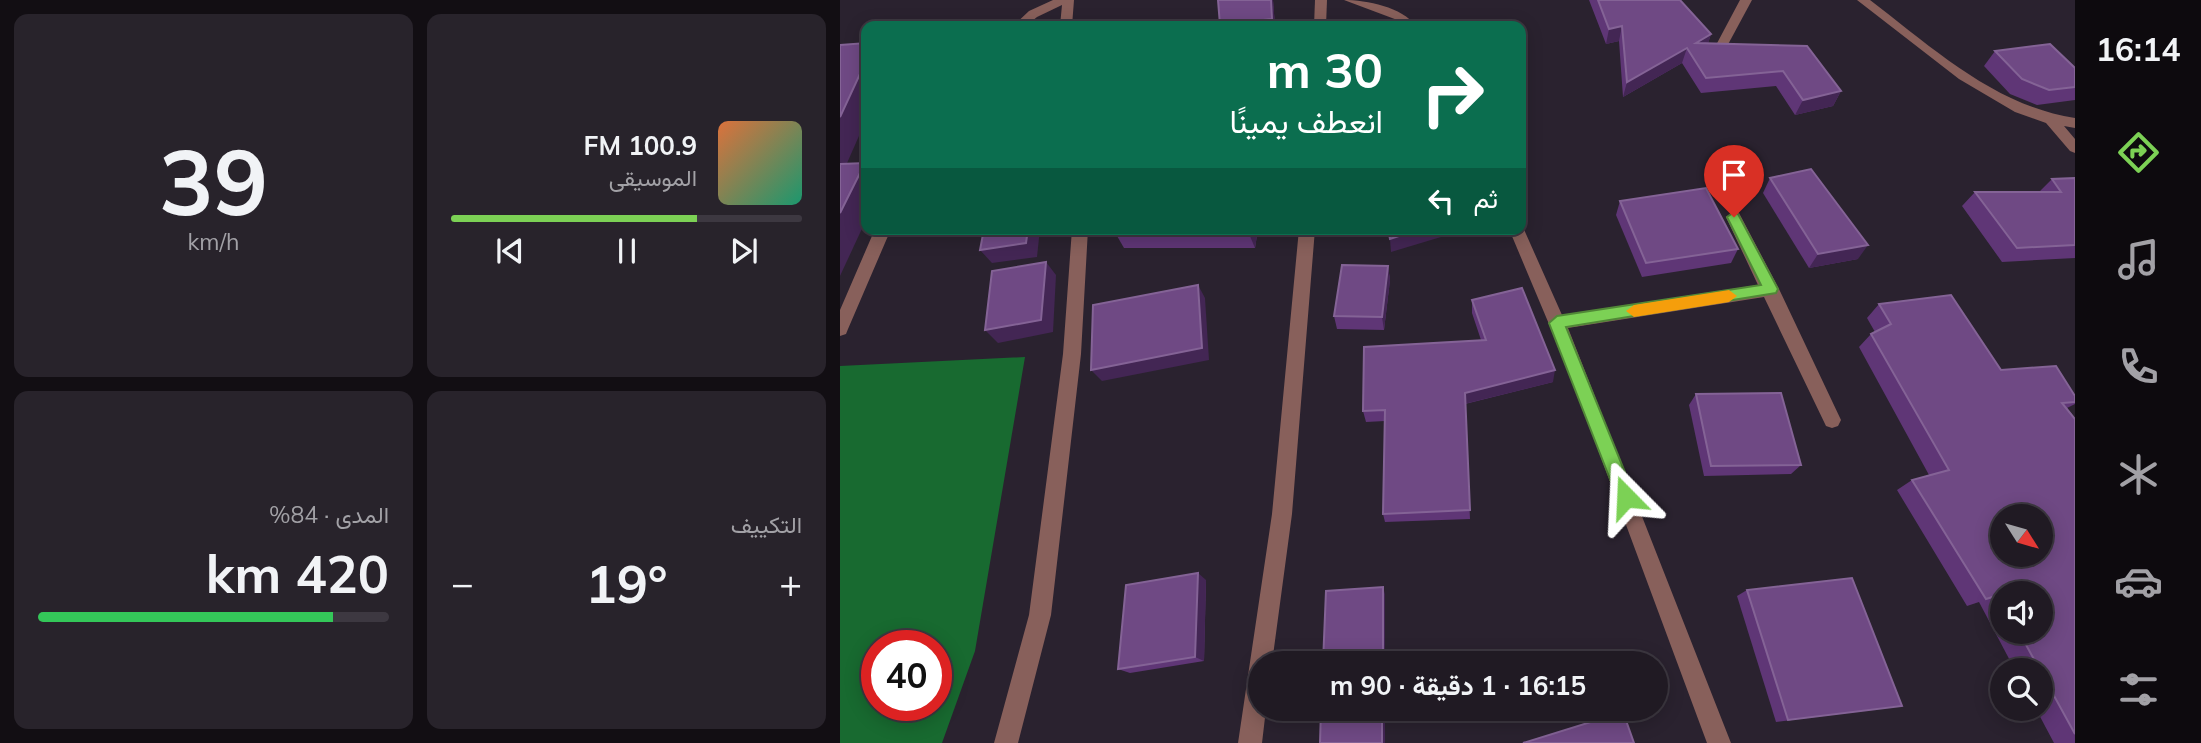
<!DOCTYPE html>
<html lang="ar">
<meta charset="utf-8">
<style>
body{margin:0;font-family:Mulish,Vazirmatn,sans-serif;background:#28232b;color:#f1f3f6;direction:rtl;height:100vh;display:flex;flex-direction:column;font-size:26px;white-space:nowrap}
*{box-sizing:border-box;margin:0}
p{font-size:23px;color:#a2a1a6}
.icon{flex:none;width:38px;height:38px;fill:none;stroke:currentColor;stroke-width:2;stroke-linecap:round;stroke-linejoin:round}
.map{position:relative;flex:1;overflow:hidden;direction:ltr}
.details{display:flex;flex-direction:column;gap:14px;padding:14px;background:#120e13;width:840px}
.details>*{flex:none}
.hud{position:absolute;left:21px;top:21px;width:665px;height:214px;border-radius:14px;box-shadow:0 4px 18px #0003,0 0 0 2px #3d3841;direction:rtl;background:#0b6e4f;color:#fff;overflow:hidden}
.needle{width:46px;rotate:127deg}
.fabs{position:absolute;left:1150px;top:504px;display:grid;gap:14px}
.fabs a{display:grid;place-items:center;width:63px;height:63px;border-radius:50%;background:#201a23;box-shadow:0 4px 18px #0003,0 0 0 2px #3d3841;font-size:35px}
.speed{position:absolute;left:21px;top:630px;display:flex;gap:14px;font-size:35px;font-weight:700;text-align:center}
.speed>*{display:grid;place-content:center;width:91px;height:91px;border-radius:50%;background:#201a23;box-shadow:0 4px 18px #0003,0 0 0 2px #3d3841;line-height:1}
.speed .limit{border:10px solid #d22;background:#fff;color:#111}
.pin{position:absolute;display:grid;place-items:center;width:60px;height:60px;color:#fff;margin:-72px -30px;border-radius:50% 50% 50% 0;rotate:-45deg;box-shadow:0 0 7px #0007}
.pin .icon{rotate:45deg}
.me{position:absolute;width:77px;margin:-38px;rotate:339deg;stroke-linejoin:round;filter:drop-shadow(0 0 5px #0008)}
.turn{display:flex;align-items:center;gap:24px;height:147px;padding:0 28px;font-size:32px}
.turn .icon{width:91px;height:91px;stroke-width:2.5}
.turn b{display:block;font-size:49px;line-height:60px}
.then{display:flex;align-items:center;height:66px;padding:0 28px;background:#0003;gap:14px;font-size:26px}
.big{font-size:52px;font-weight:700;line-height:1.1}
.details .widget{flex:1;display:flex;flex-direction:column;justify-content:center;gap:10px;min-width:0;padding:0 24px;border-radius:14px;background:#28232b}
.details .dial{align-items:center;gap:0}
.dial b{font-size:91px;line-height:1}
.song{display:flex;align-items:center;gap:21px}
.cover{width:84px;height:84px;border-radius:10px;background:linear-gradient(135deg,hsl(20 70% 55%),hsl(160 70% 35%))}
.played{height:7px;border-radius:4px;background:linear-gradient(90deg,#7cd155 70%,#3d3841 70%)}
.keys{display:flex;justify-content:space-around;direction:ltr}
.heat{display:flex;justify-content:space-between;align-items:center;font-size:38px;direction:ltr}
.charge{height:10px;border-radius:5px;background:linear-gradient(90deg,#34c759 84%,#3d3841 0)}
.details .tiles{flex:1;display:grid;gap:14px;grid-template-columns:repeat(2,1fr)}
.trip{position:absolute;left:408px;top:651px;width:420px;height:70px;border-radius:35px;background:#201a23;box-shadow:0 4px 18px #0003,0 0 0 2px #3d3841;font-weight:700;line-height:70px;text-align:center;direction:rtl}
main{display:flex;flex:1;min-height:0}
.dock{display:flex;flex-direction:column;width:126px;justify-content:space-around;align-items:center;background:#0d0a0e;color:#a2a1a6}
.dock .icon{width:49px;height:49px}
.dock .on{color:#7cd155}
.dock b{font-size:32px;color:#f1f3f6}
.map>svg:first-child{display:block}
.forest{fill:#186a30;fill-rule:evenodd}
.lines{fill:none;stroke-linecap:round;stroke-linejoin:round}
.minor{fill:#88605b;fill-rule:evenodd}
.wall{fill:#5f3676;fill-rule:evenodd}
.shaded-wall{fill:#432654}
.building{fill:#6f4984;stroke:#846396;stroke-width:2;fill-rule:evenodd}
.route{fill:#7cd155;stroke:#518837;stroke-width:2}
.slow{fill:#f59e0b}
</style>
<main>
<nav class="dock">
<b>16:14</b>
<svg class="icon on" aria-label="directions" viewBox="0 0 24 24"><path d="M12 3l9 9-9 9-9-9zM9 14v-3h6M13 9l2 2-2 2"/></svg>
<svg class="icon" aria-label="music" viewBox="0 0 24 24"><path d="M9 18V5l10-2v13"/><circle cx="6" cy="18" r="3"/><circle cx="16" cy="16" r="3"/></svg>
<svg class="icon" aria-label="phone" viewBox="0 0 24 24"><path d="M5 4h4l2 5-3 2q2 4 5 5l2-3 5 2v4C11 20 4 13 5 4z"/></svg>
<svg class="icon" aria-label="climate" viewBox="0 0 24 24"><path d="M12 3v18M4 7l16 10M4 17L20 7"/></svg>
<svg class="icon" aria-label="car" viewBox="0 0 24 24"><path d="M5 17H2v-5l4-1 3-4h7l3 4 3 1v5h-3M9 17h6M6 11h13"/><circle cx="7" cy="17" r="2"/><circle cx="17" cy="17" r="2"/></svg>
<svg class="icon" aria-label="filters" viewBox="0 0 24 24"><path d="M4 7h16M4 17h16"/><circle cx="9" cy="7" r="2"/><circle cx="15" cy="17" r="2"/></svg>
</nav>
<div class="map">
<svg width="1235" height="743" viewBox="0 0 1235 743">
<rect width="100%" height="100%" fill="#2a222f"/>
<!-- forest -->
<path class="forest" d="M185,357L135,651L102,743H0V366ZM37,646H96V705H37Z"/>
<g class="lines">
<!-- minor -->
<g class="minor">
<path d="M213,0H234L232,26H220L222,5L197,17L186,26H173L189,11Z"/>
<path d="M475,0H487L486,26H474Z"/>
<path d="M504,0C527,0 562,7 576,26H564L560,21Z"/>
<path d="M900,0H912L885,50H877L875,47Z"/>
<path d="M1017,0H1030C1093,48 1155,106 1235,118V128L1224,126L1235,139V153L1230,151L1206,123L1175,112L1119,79Z"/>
<path d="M894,211L899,213L939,289L1001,420L998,426L992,428L986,426L924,297L728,328L891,743H867L730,374L669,229H681L682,225L722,315L918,285L886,217Z"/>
<path d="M35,229H51L8,329L6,334L0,336V310Z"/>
<path d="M232,229H248L241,354L211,615L178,743H154L189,615L223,354Z"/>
<path d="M459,229H475L452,514L432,663H420V709H426L422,743H398L432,514Z"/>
</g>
</g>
<!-- wall -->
<g class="wall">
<path d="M378,0H433L435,26H380Z"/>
<path d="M749,0H840L871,34L868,43L1001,91L993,106L955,115L936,86L861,93L842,63L783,97L779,41L766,44Z"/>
<path d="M1155,51L1235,68V100L1197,105L1170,94L1144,66Z"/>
<path d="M930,178L1018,259L969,268L923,193Z"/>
<path d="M1235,178V258L1162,262L1122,206L1135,192H1199L1212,179Z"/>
<path d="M780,201L898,249L891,263L802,277L776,215Z"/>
<path d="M273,229H418L415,248H284Z"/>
<path d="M548,266L550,280L544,330L497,329L494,316Z"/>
<path d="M632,300L713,382L625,404L630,519L545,522L543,514L545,421L526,422L523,411L641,340L632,313Z"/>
<path d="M1039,304L1161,370L1235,396V404L1227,408L1235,419V743H1214L1196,709H1200V670H1175L1139,602L1127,606L1057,490L1072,480L1089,475L1019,347L1031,334L1035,332L1027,318ZM1162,593L1200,632H1162Z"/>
<path d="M856,394L961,465L951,474L864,476L849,405Z"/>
<path d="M366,580L364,661L290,673L278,669Z"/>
<path d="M907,590L1062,706L936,722L897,596Z"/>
</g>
<!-- shaded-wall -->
<g class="shaded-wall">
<path d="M431,0H433L435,26H434L432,19Z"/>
<path d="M782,26L779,41L766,44L769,29Z"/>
<path d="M871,34L866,50L856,43Z"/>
<path d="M847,48L842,63L783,97L787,82Z"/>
<path d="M26,61V120L0,179V117Z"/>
<path d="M1001,91L993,106L955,115L963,100Z"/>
<path d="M25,163L26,164V220L0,276V213Z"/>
<path d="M188,229H200L197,257L152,263L140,250Z"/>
<path d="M407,229H418L415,248Z"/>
<path d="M580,229H601V237L551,252L550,239Z"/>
<path d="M1028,245L1018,259L969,268L978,254Z"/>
<path d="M206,262L216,275L213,332L158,343L145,330Z"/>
<path d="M548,266L550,280L544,330L542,317Z"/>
<path d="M358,285L365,298L369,360L262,381L251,370Z"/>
<path d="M715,370L713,382L624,404L625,393Z"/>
<path d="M358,573L366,580L364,661L355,657Z"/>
<path d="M543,587L545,594V663H543Z"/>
<rect x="542" y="709" width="3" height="34"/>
</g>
<!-- building -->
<g class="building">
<path d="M378,0H431L432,19L380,25Z"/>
<path d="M758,0H840L871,34L856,43L967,46L1001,91L963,100L943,71L866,78L847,48L787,82L782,26L769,29Z"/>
<path d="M26,43V61L0,117V45Z"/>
<path d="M1210,44L1235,68V87L1209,90L1182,79L1155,51Z"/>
<path d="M25,163L0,213V164Z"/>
<path d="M971,169L1028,245L978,254L930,178Z"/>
<path d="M1235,178V245L1177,248L1135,192H1221L1212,179Z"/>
<path d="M866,188L898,249L806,263L780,201Z"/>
<path d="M144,229H188L186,243L140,250Z"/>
<path d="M548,229H580L550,239Z"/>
<path d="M206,262L201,320L145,330L152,271Z"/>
<path d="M502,265L548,266L542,317L494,316Z"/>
<path d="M358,285L362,348L251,370L253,305Z"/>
<path d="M682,288L715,370L625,393L630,510L543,514L545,410L523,411L524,347L646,340L632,300Z"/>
<path d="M1111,295L1161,370L1216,366L1235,396V402L1222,403L1235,419V734L1179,632H1200V593H1162V601L1159,595L1146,599L1072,480L1109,470L1031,334L1051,324L1039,304ZM1162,516H1200V555H1162Z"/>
<path d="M941,393L961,465L871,466L856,394Z"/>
<path d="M358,573L355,657L278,669L286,585Z"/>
<path d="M1012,578L1062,706L948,720L907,590Z"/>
<path d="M543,587V663H483L486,591Z"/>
<path d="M481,709H542V743H480Z"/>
<path d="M783,712L794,743H683Z"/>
</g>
<!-- route -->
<path class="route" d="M894,212L898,214L938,289L936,293L726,327L795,497L792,503L786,506L779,503L777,497L709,323L717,316L921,285L887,217Z"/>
<!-- slow -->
<path class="slow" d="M889,290L897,296L889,302L794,317L786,311L794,305Z"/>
</svg>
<div class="fabs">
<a><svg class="needle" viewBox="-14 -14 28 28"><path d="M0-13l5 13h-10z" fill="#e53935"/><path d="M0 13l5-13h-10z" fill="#a2a1a6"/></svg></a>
<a><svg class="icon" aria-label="sound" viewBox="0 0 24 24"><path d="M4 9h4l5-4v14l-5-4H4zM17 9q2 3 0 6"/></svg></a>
<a><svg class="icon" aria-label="search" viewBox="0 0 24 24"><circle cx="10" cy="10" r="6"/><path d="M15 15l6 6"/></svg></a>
</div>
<div class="speed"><div class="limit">40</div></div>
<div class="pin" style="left:894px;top:217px;background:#d93025"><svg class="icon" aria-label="arrive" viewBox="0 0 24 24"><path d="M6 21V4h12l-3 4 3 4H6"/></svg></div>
<svg class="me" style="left:786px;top:497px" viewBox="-20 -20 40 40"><path d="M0-17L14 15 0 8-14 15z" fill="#7cd155" stroke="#fff" stroke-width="4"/></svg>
<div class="trip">16:15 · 1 دقيقة · 90 m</div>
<div class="hud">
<div class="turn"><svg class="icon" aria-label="right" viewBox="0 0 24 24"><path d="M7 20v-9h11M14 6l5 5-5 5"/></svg><div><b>30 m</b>انعطف يمينًا</div></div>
<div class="then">ثم<svg class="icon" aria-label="left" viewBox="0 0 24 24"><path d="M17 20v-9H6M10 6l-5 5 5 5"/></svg></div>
</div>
</div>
<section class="details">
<div class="tiles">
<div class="widget">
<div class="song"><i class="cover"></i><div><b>100.9 FM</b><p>الموسيقى</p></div></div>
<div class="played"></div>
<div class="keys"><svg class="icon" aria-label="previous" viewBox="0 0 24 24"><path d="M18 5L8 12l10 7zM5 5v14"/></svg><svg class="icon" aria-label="pause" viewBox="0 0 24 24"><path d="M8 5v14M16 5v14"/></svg><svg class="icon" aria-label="next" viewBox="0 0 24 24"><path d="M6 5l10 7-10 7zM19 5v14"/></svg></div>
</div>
<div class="widget dial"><b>39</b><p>km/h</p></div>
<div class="widget"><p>التكييف</p>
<div class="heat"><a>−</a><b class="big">19°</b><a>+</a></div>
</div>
<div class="widget"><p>المدى · 84%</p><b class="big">420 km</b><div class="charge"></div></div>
</div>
</section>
</main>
